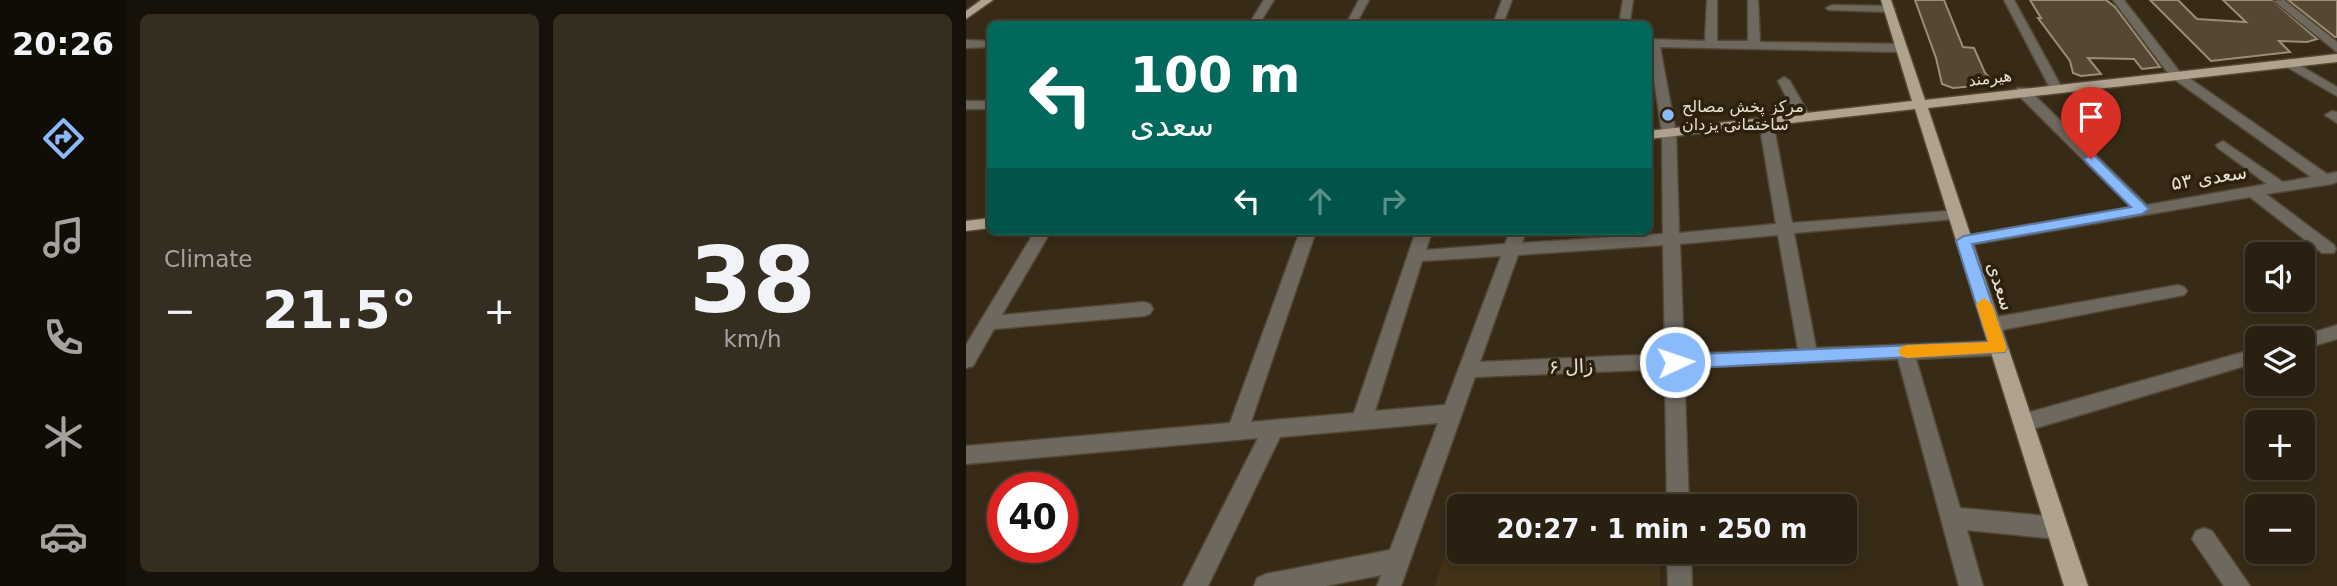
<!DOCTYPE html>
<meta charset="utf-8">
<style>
body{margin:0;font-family:"DejaVu Sans","Noto Naskh Arabic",sans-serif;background:#352d1f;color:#f1f3f6;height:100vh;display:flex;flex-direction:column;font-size:26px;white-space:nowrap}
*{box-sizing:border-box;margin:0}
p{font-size:23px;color:#a5a39f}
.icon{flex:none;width:38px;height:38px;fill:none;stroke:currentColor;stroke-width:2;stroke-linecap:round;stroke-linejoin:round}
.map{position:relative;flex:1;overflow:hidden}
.panel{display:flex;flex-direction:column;gap:14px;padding:14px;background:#171209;width:840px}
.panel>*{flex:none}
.hud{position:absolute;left:21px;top:21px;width:665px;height:214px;border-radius:10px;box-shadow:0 4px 10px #0003,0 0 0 2px #453e31;background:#00695c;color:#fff;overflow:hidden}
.tools{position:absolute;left:1279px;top:242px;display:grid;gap:14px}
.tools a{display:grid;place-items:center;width:70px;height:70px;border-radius:10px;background:#292011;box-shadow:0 4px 10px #0003,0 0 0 2px #453e31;font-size:35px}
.speed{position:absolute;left:21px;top:472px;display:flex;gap:14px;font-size:35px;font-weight:700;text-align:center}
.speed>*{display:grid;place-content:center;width:91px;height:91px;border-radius:50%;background:#292011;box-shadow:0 4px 10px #0003,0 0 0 2px #453e31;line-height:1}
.speed .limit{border:10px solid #d22;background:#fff;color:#111}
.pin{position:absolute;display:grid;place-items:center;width:60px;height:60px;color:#fff;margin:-72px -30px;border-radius:50% 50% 50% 0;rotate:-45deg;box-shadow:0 0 7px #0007}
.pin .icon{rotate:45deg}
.me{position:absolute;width:77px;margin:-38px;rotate:87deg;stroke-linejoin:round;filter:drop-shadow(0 0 5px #0008)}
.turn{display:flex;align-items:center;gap:24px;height:147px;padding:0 28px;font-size:32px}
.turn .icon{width:91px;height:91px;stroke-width:2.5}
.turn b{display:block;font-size:49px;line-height:60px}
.lanes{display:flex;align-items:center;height:66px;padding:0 28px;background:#0003;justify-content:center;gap:35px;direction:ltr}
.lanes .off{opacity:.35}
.big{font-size:52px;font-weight:800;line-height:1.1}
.panel .tile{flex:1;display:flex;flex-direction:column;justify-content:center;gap:10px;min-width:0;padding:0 24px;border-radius:10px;background:#352d1f}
.panel .dial{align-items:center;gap:0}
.dial b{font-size:91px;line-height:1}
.heat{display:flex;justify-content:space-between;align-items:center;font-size:38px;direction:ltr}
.panel .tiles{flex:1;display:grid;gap:14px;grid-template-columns:repeat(2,1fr)}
.trip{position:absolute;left:481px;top:494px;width:410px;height:70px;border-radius:10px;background:#292011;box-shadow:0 4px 10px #0003,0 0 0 2px #453e31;font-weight:800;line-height:70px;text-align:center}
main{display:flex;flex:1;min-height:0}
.tabs{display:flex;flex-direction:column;width:126px;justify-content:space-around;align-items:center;background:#100d07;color:#a5a39f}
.tabs .icon{width:49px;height:49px}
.tabs .current{color:#8bbafc}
.tabs b{font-size:32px;color:#f1f3f6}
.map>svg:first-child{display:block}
.built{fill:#423319}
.building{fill:#544733;stroke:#9c8d77;stroke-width:2}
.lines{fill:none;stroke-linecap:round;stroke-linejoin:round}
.minor-casing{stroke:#534835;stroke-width:3}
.major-casing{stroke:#534835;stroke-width:3}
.minor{fill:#6e685f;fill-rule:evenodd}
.major{fill:#afa28f;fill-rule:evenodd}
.route{fill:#8bbafc;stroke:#5a79a4;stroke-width:2}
.slow{fill:#f59e0b}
.poi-dot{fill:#8bbafc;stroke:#2d210e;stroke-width:2.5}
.labels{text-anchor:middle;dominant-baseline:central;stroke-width:7;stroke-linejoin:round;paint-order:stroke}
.far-street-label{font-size:16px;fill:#e7dfd3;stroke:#2d210e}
.far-poi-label{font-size:16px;fill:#e7dfd3;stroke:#2d210e;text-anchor:start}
.street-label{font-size:19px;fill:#e7dfd3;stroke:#2d210e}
</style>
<main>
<nav class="tabs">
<b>20:26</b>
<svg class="icon current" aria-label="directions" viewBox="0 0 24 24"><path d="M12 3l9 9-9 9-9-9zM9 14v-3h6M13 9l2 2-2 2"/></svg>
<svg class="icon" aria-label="music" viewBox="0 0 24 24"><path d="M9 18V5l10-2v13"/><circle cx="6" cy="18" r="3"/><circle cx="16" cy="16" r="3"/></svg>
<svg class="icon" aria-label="phone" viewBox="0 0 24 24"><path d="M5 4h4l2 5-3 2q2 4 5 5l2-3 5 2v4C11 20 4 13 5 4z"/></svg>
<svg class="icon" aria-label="climate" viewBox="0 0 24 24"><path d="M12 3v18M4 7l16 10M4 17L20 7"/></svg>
<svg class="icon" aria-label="car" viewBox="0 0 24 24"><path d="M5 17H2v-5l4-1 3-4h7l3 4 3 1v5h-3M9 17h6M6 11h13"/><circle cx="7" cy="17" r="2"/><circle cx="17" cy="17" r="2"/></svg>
</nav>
<section class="panel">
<div class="tiles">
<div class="tile"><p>Climate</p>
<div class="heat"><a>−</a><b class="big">21.5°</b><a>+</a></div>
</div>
<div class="tile dial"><b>38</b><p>km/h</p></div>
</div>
</section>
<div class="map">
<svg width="1371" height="586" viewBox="0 0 1371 586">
<rect width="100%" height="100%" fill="#372b17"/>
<!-- built -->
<path class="built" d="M484,539L493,540L494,551H598L694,562V586H469Z"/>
<!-- building -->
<g class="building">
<path d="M949,0H978L997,47L1008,48L1019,73L1030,84L987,88L976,84L970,58Z"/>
<path d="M1064,0H1140L1149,7L1194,67L1176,69L1168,59L1122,58L1135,74L1115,76L1107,73L1104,61L1072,18H1075Z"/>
<path d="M1184,0H1212L1231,19L1280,22L1257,0H1306L1351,39L1341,42L1313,41L1324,52L1245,61Z"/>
<path d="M1322,0H1371V37H1369Z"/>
</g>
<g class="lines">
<defs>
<g id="minor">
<path d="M298,0H308L293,24H283Z"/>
<path d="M393,0H403L390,24H380Z"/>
<path d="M536,0H546L537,24H527Z"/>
<path d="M657,0H667L664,20L654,18Z"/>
<path d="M741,0H751V41H782V0H792L794,42L935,44L941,48L935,52L694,47L710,133L713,233L810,224L793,122L800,118L807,122L826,223L995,210L997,214L989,219L828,233L850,348L1033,341L1040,343L1042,348L1040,353L1033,355L950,359L994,508L1091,517L1099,520L1102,528L1099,536L1091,539L1001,530L1017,586H993L932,359L718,368L723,506H701L699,369L509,377L435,586H411L415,575L360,586H288L291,578L300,574L424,550L472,423L314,437L242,586H217L292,438L0,464V446L264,423L334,231H350L285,422L388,413L450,231H466L460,250L539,244L544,231H560L556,243L697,234L696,133L682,39L739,41ZM812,235L832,349L718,354L714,244ZM697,245L699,354L514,362L552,255ZM535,256L479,405L409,411L456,261Z"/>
<path d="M1038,0H1048L1096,88L1095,91L1090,92L1084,88Z"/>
<path d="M1147,0H1158L1213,71L1361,174L1371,172V182L1366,184L1300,194L1368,245L1370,249L1368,253H1356L1284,197L998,246L992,245L990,241L998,236L1165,207L1051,94V88H1061L1181,205L1301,184L1252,148L1250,145L1257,141L1317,182L1345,177L1205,77Z"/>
<path d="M1318,0L1371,42V52L1308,1Z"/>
<path d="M866,5L923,6L929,9L923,12L862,10L860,8Z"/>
<path d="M0,40L24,41V47L0,48Z"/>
<path d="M1323,59L1371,87V96L1319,66L1317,63Z"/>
<path d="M818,77L824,81L845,118L843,121H833L831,118L812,81Z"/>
<rect x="0" y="101" width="24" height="8"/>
<path d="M1366,111L1371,112V123L1359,115Z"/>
<path d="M69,231H85L36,315L178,302L184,304L187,309L184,314L178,316L28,329L7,366L0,368V345Z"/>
<path d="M1212,285L1218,287L1221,291L1218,295L1025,332L1019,330L1016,325L1019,320L1025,318Z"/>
<path d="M1371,325V339L1337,349V338H1330Z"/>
<path d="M1292,348V362L1057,432L1050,429L1047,423L1050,417L1057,414Z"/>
<path d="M1238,528L1246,531L1284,586H1258L1226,539L1230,531Z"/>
<path d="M701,551H725L726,586H702Z"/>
</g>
<g id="major">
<path d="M15,0H27L0,19V11Z"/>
<path d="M915,0H925L959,100L1371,54V62L962,108L1122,586H1098L949,109L682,139V131L946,101Z"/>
<path d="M24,218V228L0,231V221Z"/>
</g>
</defs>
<!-- minor casing -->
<use href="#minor" class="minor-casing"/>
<!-- major casing -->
<use href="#major" class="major-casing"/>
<!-- minor -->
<use href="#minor" class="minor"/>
<!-- major -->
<use href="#major" class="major"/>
</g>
<!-- route -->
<path class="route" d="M1125,155L1129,156L1183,209L1176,214L1006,244L1041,348L1039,352L709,369L703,367L701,362L703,357L709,355L1022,342L990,241L998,236L1165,207L1120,162L1118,159Z"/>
<!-- slow -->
<path class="slow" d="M1018,298L1026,304L1041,348L1039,352L941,358L935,356L932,351L935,347L941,345L1022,342L1010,304Z"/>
<!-- markers -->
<circle class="poi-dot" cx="702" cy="115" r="7"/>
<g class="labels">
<!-- far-street labels -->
<g class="far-street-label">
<text transform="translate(1024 78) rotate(-7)">هیرمند</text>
</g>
<!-- far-poi labels -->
<g class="far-poi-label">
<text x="716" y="106">مرکز پخش مصالح<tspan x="716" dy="18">ساختمانی یزدان</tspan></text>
</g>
<!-- street labels -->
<g class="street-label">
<text transform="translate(1243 177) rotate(-9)">سعدی ۵۳</text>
<text transform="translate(1035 286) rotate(72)">سعدی</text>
<text transform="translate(605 366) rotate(-2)">زال ۶</text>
</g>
</g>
</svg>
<div class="tools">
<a><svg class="icon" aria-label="sound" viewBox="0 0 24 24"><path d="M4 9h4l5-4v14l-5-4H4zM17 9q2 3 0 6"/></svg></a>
<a><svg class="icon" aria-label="layers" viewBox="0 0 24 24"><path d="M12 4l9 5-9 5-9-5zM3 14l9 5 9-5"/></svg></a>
<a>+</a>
<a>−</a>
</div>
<div class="speed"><div class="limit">40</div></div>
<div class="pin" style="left:1125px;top:159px;background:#d93025"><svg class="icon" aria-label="arrive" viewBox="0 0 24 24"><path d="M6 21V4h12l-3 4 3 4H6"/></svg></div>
<svg class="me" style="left:709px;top:362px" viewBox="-20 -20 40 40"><circle r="17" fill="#8bbafc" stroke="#fff" stroke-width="3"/><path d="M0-11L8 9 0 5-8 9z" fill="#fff"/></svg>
<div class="trip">20:27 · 1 min · 250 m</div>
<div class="hud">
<div class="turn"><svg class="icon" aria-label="left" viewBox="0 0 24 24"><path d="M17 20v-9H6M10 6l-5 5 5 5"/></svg><div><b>100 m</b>سعدی</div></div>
<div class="lanes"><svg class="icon" aria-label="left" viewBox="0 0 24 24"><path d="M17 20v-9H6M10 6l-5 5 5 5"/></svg><svg class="icon off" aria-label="ahead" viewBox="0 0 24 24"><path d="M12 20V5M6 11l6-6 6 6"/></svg><svg class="icon off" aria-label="right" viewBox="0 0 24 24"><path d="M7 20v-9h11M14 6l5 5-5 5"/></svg></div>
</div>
</div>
</main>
